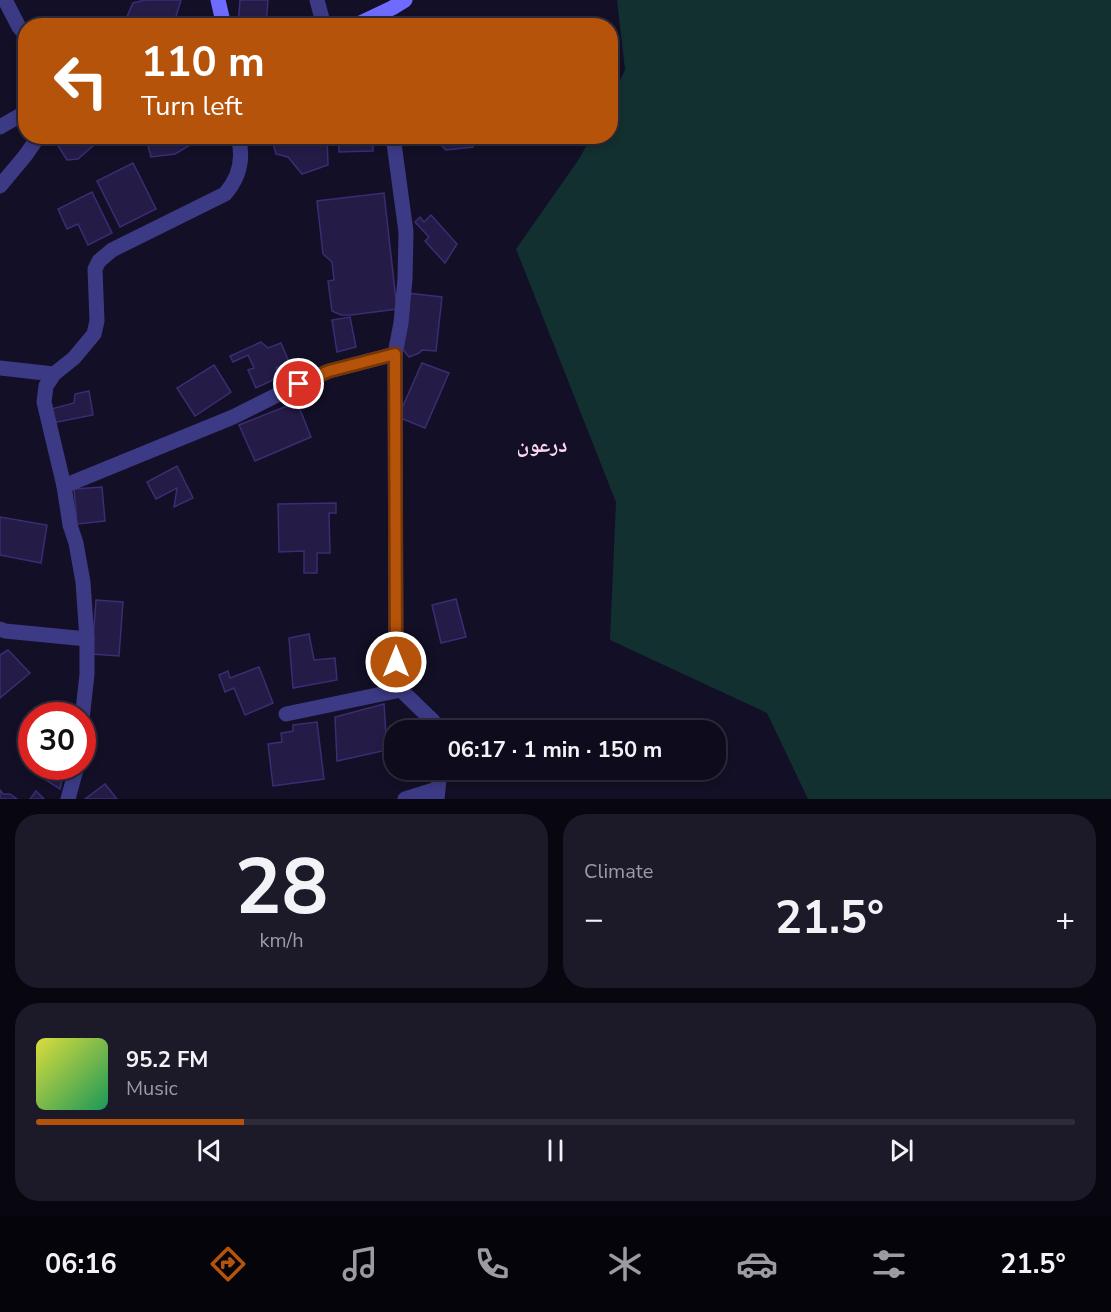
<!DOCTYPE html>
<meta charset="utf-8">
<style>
body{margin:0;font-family:"Nunito Sans","Noto Naskh Arabic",sans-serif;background:#1c1929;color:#f1f3f6;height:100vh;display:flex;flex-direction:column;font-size:22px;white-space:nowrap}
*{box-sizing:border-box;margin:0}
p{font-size:20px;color:#9b9ba3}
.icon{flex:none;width:33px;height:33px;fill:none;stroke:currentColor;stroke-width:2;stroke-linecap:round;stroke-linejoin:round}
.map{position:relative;height:799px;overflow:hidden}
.details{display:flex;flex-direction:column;gap:15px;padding:15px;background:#08060f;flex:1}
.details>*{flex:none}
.top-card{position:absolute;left:18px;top:18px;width:600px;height:126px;border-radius:24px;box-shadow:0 3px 9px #0003,0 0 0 2px #2e2b3b;background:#b45309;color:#fff;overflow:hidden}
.speed{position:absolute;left:18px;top:702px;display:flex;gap:12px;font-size:30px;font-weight:700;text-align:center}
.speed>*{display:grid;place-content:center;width:78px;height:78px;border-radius:50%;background:#0e0b1c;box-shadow:0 3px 9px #0003,0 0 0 2px #2e2b3b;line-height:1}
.speed .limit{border:9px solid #d22;background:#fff;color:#111}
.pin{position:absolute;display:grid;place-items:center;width:51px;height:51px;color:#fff;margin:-26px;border:3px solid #fff;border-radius:50%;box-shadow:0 2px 6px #0007}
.me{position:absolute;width:66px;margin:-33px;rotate:0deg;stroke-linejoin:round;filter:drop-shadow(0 0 4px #0008)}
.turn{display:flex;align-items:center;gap:21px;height:126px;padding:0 24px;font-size:27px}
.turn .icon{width:78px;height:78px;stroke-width:2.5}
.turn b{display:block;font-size:42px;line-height:51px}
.big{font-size:45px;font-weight:700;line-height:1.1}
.details .tile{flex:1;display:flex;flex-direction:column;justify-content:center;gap:9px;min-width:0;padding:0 21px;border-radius:24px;background:#1c1929}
.details .dial{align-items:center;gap:0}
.dial b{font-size:78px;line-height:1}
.song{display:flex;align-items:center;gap:18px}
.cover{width:72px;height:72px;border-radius:9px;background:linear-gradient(135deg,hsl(60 70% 55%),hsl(150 70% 35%))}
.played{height:6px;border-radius:3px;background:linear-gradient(90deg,#b45309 20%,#2e2b3b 20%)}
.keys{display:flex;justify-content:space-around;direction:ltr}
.heat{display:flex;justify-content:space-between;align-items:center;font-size:33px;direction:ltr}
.details .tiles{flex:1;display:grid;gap:15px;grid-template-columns:1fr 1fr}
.tile:last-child{grid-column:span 2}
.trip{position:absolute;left:384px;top:720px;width:342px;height:60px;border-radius:24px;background:#0e0b1c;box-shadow:0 3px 9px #0003,0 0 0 2px #2e2b3b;font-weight:700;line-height:60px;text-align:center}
.dock{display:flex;height:96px;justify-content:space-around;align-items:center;background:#06040b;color:#9b9ba3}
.dock .icon{width:42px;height:42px}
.dock .current{color:#b45309}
.dock b{font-size:27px;color:#f1f3f6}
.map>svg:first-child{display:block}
.green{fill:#12302f}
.building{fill:#241b47;stroke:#3b2d73;stroke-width:1.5}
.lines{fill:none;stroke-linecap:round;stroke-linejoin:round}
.minor{stroke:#3d3a85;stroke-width:15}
.tertiary{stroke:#3d3a85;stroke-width:15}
.secondary{stroke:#6f6bff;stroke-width:15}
.route-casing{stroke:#753606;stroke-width:15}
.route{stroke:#b45309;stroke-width:10}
.labels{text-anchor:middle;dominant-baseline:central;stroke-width:6;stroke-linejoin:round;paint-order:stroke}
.quarter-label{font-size:21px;font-weight:bold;fill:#ffd6f0;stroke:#130f26}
</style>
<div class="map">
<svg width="1111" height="799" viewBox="0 0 1111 799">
<rect width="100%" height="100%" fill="#130f26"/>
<!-- green -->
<path class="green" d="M617,0H1111V799H808L767,713L610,640L616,502L516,249L579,159L591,137L610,136L611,99L625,70Z"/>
<!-- building -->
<g class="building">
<path d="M145,0H181L173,26H123L133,3Z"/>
<path d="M240,0H268L266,26L238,25Z"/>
<path d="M52,136H104L78,159L67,160Z"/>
<path d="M152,136H205L175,154L151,157L146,138Z"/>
<path d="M271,136H327L328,165L302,174L288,157L276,154Z"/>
<path d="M339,136H373V151L339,152Z"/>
<path d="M438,136H472L473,147L446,150L439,143Z"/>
<path d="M133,163L156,209L120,227L97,181Z"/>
<path d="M92,192L112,233L88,245L78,224L67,229L58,209Z"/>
<path d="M384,193L397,309L351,315H341L332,311L328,281L334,280L332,262L323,254L317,201Z"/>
<path d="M431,215L457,244L445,263L425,241L429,237L415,222L420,217L424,222Z"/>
<path d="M407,293L442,297L436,351L422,350L419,353L409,357L401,347Z"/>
<path d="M350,317L356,347L337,352L332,320Z"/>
<path d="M261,342L268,348L281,343L289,362L276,368L279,377L256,388L248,370L254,368L248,355L233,362L230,356Z"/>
<path d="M422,363L449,373L425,428L398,417Z"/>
<path d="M214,365L231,392L195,416L177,388Z"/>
<path d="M89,391L93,415L52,423L51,409L74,403L75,394Z"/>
<path d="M297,402L311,437L255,461L239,425Z"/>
<path d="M177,466L193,498L174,507L177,488L156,499L147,482Z"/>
<path d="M102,487L105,521L77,524L74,489Z"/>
<path d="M336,503V513H329L330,553H317V573H304V551L279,552L278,504Z"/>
<path d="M0,517L47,525L41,563L0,555Z"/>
<path d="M456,599L466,637L441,643L432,605Z"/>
<path d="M96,600L123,602L119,656L92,654Z"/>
<path d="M309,634L314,660L335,658L337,680L293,688L289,638Z"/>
<path d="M8,650L30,673L0,698V655Z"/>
<path d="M259,667L273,703L245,715L234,688L225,692L219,675L228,671L230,678Z"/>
<path d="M384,704L387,750L337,761L335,717Z"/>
<path d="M317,722L324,779L273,786L268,744L282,742L281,733L293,731V725Z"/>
<path d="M40,766H65L60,789L38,775Z"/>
<path d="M105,784L117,799H85Z"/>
<path d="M0,790L3,794H10L17,799H0Z"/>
<path d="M36,791L44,799H30Z"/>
</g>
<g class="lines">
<!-- minor -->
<g class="minor">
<path d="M5,0L19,27L26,35"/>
<path d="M317,0L324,26"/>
<path d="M0,127L26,112"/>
<path d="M393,136L406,232L405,279L401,323L395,354L396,678L401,690L433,721L438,730"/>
<path d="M0,186L25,156L39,136"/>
<path d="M0,368L54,374"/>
<path d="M64,486L233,417L299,384L329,371L395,354"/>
<path d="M0,629L5,631L87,639"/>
<path d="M286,714L401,690"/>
<path d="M405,799L437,789"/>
<path d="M437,799L440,770"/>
</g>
<!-- tertiary -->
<g class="tertiary">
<path d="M82,720L87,674V639L83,582L76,543L70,525L64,486L44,402L46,386L54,374L74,358L94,334L97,321L95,269L99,261L112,250L225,194C240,177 244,158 238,136"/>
<path d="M68,799L77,766"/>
</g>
<!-- secondary -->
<g class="secondary">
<path d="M218,0L224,26"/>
<path d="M325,26H334"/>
<path d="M354,26L392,8L405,0"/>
</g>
</g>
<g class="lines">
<defs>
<path id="route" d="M299,384L329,371L395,354L396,662"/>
</defs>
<!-- route casing -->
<use href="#route" class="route-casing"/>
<!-- route -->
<use href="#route" class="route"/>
</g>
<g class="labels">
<!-- quarter labels -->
<g class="quarter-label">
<text x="542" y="445">درعون</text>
</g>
</g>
</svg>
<div class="speed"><div class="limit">30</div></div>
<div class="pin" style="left:299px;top:384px;background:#d93025"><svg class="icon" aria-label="arrive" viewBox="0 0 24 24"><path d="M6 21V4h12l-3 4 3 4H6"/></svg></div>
<svg class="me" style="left:396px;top:662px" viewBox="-20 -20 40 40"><circle r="17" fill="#b45309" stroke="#fff" stroke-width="3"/><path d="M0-11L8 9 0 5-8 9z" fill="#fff"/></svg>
<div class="trip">06:17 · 1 min · 150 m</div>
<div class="top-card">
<div class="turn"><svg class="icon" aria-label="left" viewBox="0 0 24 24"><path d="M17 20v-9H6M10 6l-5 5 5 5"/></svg><div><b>110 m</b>Turn left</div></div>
</div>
</div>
<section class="details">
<div class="tiles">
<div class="tile dial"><b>28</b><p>km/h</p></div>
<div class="tile"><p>Climate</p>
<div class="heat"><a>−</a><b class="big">21.5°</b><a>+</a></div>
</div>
<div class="tile">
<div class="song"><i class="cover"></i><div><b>95.2 FM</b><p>Music</p></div></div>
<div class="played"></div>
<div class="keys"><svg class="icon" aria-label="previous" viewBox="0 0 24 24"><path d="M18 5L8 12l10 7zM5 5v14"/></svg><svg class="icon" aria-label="pause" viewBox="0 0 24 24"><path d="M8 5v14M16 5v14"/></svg><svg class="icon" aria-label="next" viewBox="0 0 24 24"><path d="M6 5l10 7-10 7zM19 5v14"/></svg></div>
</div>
</div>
</section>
<nav class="dock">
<b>06:16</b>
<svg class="icon current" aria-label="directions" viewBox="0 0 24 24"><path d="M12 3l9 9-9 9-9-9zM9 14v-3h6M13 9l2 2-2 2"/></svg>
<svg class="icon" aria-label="music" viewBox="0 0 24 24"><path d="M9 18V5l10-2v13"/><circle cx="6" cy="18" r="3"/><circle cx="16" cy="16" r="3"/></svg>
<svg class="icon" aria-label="phone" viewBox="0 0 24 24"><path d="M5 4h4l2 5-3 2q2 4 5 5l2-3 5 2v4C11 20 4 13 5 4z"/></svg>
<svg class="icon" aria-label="climate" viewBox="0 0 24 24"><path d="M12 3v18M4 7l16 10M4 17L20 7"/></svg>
<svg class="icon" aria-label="car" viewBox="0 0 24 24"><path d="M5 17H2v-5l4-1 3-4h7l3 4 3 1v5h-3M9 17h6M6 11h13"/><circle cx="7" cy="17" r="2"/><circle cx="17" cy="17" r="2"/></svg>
<svg class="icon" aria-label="filters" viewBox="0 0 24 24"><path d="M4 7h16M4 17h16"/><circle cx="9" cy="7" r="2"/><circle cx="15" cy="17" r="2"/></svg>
<b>21.5°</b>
</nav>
